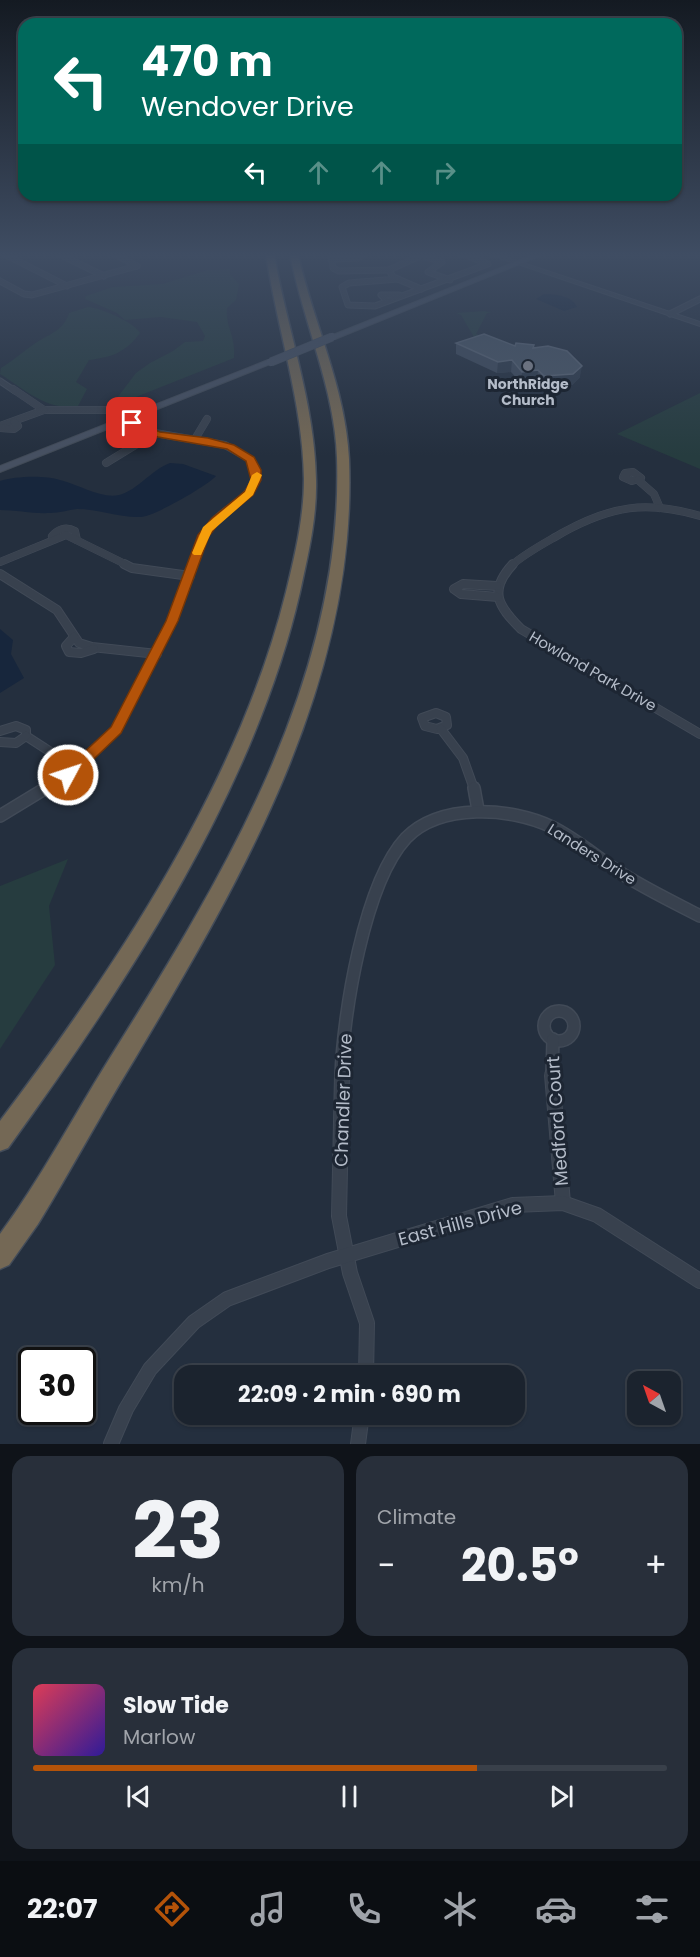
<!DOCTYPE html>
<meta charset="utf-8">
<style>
body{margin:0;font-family:Poppins,sans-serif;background:#282f3a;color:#f1f3f6;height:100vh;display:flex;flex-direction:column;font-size:22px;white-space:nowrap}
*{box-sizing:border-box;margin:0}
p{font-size:20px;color:#a0a4aa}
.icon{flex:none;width:33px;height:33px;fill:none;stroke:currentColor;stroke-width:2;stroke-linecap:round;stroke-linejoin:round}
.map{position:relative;height:1444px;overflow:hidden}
.sheet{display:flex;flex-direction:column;gap:12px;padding:12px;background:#0f1319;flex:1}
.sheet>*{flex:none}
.top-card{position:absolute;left:18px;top:18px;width:664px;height:183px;border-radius:18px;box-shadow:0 2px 4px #0004,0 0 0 2px #39404a;background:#00695c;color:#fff;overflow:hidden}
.needle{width:39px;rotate:320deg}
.fabs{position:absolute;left:627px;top:1371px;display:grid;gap:12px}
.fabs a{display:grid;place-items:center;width:54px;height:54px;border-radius:12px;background:#1b232e;box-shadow:0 2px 4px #0004,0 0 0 2px #39404a;font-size:30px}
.speed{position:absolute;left:18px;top:1347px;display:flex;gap:12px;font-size:30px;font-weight:700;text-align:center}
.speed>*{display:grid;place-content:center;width:78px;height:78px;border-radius:50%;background:#1b232e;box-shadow:0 2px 4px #0004,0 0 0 2px #39404a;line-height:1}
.speed .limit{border:3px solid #111;border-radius:9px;background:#fff;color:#111}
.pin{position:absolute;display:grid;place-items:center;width:51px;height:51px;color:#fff;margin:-26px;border-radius:12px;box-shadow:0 3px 9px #0006}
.me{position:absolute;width:66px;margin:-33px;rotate:50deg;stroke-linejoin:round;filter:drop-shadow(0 0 4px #0008)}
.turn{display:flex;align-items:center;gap:21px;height:126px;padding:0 24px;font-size:27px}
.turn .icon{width:78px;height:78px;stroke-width:2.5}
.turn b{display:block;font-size:42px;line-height:51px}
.lanes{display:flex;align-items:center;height:57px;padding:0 24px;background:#0003;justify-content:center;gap:30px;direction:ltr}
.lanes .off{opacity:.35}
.big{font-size:45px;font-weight:700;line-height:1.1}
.sheet .widget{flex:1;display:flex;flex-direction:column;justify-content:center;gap:9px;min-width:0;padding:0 21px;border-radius:18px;background:#282f3a}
.sheet .dial{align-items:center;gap:0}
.dial b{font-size:78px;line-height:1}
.song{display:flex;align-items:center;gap:18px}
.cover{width:72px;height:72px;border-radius:9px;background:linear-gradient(135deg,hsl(350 70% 55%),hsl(250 70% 35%))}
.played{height:6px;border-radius:3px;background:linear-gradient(90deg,#b45309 70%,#39404a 70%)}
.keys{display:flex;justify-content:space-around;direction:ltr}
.heat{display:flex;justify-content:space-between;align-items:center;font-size:33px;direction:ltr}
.sheet .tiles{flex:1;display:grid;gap:12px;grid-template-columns:1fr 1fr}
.widget:last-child{grid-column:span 2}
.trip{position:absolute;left:174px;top:1365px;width:351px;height:60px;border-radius:18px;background:#1b232e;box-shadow:0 2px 4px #0004,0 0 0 2px #39404a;font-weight:700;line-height:60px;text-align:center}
.dock{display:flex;height:96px;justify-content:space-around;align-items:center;background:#0b0e12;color:#a0a4aa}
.dock .icon{width:42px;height:42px}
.dock .on{color:#b45309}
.dock b{font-size:27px;color:#f1f3f6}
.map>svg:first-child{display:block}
.green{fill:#263c3f}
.water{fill:#17263c}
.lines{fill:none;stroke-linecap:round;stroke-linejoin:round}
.minor-far4-casing{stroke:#414a57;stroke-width:7}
.minor-far3-casing{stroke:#414a57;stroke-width:8}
.minor-far2-casing{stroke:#414a57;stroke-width:10}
.minor-far1-casing{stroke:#414a57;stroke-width:14}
.minor-casing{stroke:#414a57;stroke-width:16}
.tertiary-casing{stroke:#414a57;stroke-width:2}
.secondary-casing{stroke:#414a57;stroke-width:2}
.motorway-casing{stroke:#434c59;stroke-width:3}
.minor-far4{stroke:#38414e;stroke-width:5}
.minor-far3{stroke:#38414e;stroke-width:7}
.minor-far2{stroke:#38414e;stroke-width:8}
.minor-far1{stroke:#38414e;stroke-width:11}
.minor{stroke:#38414e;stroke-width:14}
.tertiary{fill:#38414e;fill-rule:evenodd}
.secondary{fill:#465061;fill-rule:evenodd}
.motorway{fill:#746855;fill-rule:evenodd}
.secondary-bridge-casing{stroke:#414a57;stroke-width:9;stroke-linecap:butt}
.secondary-bridge{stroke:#465061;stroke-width:8}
.wall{fill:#3f4b5c}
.shaded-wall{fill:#2f3b4b}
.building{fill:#4b5868;stroke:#5c6777;stroke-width:1.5}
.route{fill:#b45309;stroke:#753606;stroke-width:1.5}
.slow{fill:#f59e0b}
.worship-dot{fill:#6b7280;stroke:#1d2633;stroke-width:2}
.labels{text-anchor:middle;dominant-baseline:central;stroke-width:6;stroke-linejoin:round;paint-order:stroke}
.far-poi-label{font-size:14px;font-weight:bold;fill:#b4bcc9;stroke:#1d2633}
.street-label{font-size:15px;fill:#b4bcc9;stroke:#1d2633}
.near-street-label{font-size:18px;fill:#b4bcc9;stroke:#1d2633}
</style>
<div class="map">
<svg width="700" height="1444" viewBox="0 0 700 1444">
<rect width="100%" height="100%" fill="#242f3e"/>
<!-- green -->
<g class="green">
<path d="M230,269V274L239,284L236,300L227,308C225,326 236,336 234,358L131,399L117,398L136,373L150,363L173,351L185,342L203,341L205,336L197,322L161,317L125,320L117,313L85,299L86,296L113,287L162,284L208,270Z"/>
<path d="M88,307C101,308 134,322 140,333C125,353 112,357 89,360L76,382L87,389L78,406C48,412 24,389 0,374L1,368C14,360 25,350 37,342C50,334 64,330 69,313Z"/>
<path d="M484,311L492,313H487L476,334L480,335L478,339H471L474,337L461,315L456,313Z"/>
<path d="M700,393V469L617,434Z"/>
<path d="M68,859L49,906L55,965L0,1049V886Z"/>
</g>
<!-- water -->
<g class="water">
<path d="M544,294C556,294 572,296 577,307L564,311L536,299Z"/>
<path d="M170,463L183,464L216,476C207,486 153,517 141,517C120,518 98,509 77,509C68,510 59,513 50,513C34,514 16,510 0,510V481C15,476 45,475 60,480C77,484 102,499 119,495C138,490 151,470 170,463Z"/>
<path d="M0,629L13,640L11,654L24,678L0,693Z"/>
</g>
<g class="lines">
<defs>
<g id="minor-far4">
<path d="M4,254L67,286"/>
<path d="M59,254L104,276"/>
<path d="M114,254L137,266"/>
<path d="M331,254L333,268L339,271L389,270"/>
<path d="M420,255L442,262L428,272L450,280"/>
<path d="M331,259L358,258L364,254"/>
<path d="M398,279L349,283L342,287L348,305L375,306L488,264L463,254"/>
<path d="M0,281L24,294L32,295L137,266"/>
<path d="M421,289L393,277L389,270L424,254"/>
<path d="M387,301L381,295H399"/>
<path d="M670,314L700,299"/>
<path d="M0,381L15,391"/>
</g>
<g id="minor-far3">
<path d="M13,389L44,410H107L155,433L225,445L250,459L257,476C246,502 234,502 216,519C203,532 199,549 193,565"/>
<path d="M0,426L44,410"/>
<path d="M0,428L14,429L18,426L14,422"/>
<path d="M195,439L207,419"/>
<path d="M106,463L155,433"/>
<path d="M633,472L641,478L632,481L623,477L625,473Z"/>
<path d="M638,480L654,494L660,508"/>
<path d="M52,536C58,529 66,526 75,531L77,540"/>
<path d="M0,562L66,535L127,565"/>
<path d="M512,565C527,552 545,543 562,533C611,506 646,500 700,516"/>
</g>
<g id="minor-far2">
<path d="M124,564L132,568L190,576"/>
<path d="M513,564C488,591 498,606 521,629L700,734"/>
<path d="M0,574L57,610L79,643L92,647L157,654"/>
<path d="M497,586L463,584L454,589L461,594L498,597"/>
<path d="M74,637L66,646L69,652L81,653L94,649"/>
<path d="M436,713L446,717L447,725L437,729L425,726L422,718Z"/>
<path d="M441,729L463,758L474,789"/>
<path d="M0,731L16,726L26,730V736"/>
<path d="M26,736L77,769"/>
<path d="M0,742L16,743L26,736"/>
<path d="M44,789L77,769L117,729L172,622L193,564"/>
</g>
<g id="minor-far1">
<path d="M474,788L478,810"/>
<path d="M0,816L46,788"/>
<circle cx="559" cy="1026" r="15"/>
<path d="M341,1076C343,1015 364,883 406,838C440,803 511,807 552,827C577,839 600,860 624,875C648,890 675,903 700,916"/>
<path d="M552,1076L553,1039"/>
</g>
<g id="minor">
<path d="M342,1075L339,1216L350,1273L367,1323L366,1376"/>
<path d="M552,1075L563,1203"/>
<path d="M111,1444L126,1409L150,1369L194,1322L227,1299L328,1261L513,1205L563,1203L597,1215L700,1281"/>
<path d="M358,1444L362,1414"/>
</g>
<path id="tertiary" d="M488,254H497L700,322V326Z"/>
<g id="secondary">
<path d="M535,254H544L335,339L328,337Z"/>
<path d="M268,360L275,362L0,472V466Z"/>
</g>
<g id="motorway">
<path d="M266,254H274C287,329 315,404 316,480C317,518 308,555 300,592C255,789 126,985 8,1148L0,1151V1121C117,966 239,782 286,592C295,555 304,517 304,479C303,403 277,329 266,254Z"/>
<path d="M290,254H298C313,322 346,389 349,459C358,679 243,877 134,1060C101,1114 71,1170 38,1224L9,1265L0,1269V1234C40,1180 72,1119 108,1061C222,879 344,680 337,458C335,389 303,322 290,254Z"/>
</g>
</defs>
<!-- minor-far4 casing -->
<use href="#minor-far4" class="minor-far4-casing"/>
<!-- minor-far3 casing -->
<use href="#minor-far3" class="minor-far3-casing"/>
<!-- minor-far2 casing -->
<use href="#minor-far2" class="minor-far2-casing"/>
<!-- minor-far1 casing -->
<use href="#minor-far1" class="minor-far1-casing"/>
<!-- minor casing -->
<use href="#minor" class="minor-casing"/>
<!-- tertiary casing -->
<use href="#tertiary" class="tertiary-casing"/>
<!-- secondary casing -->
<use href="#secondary" class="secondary-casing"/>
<!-- motorway casing -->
<use href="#motorway" class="motorway-casing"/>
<!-- minor-far4 -->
<use href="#minor-far4" class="minor-far4"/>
<!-- minor-far3 -->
<use href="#minor-far3" class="minor-far3"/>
<!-- minor-far2 -->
<use href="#minor-far2" class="minor-far2"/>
<!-- minor-far1 -->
<use href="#minor-far1" class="minor-far1"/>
<!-- minor -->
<use href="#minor" class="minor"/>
<!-- tertiary -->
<use href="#tertiary" class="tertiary"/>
<!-- secondary -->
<use href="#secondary" class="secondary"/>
<!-- motorway -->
<use href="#motorway" class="motorway"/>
<defs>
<path id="secondary-bridge" d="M271,362L332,337"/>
</defs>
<!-- secondary-bridge casing -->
<use href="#secondary-bridge" class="secondary-bridge-casing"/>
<!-- secondary-bridge -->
<use href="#secondary-bridge" class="secondary-bridge"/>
</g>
<!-- wall -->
<path class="wall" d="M456,343L533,348L580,377L572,385L543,388L537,381L521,383L511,372L497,373L456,354Z"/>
<!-- shaded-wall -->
<g class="shaded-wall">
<path d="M512,360L511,372L497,373L498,362Z"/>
<path d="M582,366L580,377L572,385L543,388L544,376Z"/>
<path d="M538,370L537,381L521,383L522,372Z"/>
</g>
<!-- building -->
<path class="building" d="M484,334L515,346L516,343L534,345L533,348L548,346L567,351L582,366L573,374L544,376L538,370L522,372L512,360L498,362L456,343Z"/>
<!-- sky -->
<linearGradient id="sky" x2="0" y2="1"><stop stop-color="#141a22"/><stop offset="0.56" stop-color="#3f4d63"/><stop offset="1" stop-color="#3f4d63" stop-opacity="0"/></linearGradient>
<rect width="700" height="456" fill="url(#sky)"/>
<!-- route -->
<path class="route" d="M132,420L160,432L208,438L234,445L254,457L261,470V480L253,495L219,523L209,536L178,621L121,733L73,779L68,780L61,775L63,772L111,727L166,621L198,535L212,518L245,491L251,480L246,461L227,449L158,437L129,425V421Z"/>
<!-- slow -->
<path class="slow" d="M257,472L262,475L253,495L212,531L201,555H194L192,553L203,527L245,492L252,475Z"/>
<!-- markers -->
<circle class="worship-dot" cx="528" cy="366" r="6"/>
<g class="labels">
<!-- far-poi labels -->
<g class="far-poi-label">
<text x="528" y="384">NorthRidge<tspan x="528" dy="16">Church</tspan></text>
</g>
<!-- street labels -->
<g class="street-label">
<text transform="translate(593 671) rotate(30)">Howland Park Drive</text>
<text transform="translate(592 854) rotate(32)">Landers Drive</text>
</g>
<!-- near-street labels -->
<g class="near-street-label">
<text transform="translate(343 1100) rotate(-88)">Chandler Drive</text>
<text transform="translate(557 1121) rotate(-94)">Medford Court</text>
<text transform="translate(460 1223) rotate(-15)">East Hills Drive</text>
</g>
</g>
</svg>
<div class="fabs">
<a><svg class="needle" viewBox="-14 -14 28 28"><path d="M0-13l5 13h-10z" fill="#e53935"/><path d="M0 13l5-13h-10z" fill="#a0a4aa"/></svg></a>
</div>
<div class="speed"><div class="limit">30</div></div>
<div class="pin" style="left:132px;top:423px;background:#d93025"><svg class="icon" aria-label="arrive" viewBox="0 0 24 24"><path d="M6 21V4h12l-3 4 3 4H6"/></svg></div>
<svg class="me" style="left:68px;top:775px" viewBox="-20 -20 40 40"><circle r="17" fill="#b45309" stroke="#fff" stroke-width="3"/><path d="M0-11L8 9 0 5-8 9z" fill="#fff"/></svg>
<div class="trip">22:09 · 2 min · 690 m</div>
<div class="top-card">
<div class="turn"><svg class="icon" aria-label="left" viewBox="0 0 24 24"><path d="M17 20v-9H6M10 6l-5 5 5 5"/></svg><div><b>470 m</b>Wendover Drive</div></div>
<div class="lanes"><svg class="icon" aria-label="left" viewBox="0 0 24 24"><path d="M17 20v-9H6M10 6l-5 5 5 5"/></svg><svg class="icon off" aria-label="ahead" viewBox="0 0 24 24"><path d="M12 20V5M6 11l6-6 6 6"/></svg><svg class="icon off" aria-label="ahead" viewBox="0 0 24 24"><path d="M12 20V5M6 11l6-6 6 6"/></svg><svg class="icon off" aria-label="right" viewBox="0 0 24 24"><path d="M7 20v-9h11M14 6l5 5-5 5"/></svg></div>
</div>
</div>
<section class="sheet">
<div class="tiles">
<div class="widget dial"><b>23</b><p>km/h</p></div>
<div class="widget"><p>Climate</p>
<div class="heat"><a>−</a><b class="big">20.5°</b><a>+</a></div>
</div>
<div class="widget">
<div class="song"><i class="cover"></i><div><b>Slow Tide</b><p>Marlow</p></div></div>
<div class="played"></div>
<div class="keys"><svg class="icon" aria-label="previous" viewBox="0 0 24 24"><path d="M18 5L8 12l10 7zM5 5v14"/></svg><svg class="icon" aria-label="pause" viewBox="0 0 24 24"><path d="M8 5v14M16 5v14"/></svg><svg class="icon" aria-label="next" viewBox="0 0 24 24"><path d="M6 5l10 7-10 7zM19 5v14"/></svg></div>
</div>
</div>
</section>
<nav class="dock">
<b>22:07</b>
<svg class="icon on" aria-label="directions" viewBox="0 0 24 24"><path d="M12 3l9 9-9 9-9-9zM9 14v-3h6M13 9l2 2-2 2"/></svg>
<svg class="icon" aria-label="music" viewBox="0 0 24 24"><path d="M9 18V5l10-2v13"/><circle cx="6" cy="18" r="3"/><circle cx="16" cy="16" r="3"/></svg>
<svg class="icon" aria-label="phone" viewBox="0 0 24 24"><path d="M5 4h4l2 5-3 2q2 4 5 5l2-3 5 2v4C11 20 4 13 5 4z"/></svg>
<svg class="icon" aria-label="climate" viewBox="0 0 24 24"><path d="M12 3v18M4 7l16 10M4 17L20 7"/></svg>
<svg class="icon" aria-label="car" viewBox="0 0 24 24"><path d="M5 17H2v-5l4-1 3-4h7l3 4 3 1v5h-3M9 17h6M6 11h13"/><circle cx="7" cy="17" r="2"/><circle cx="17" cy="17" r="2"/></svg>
<svg class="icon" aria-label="filters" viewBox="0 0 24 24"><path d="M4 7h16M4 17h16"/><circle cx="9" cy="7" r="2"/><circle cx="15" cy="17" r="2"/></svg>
</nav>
